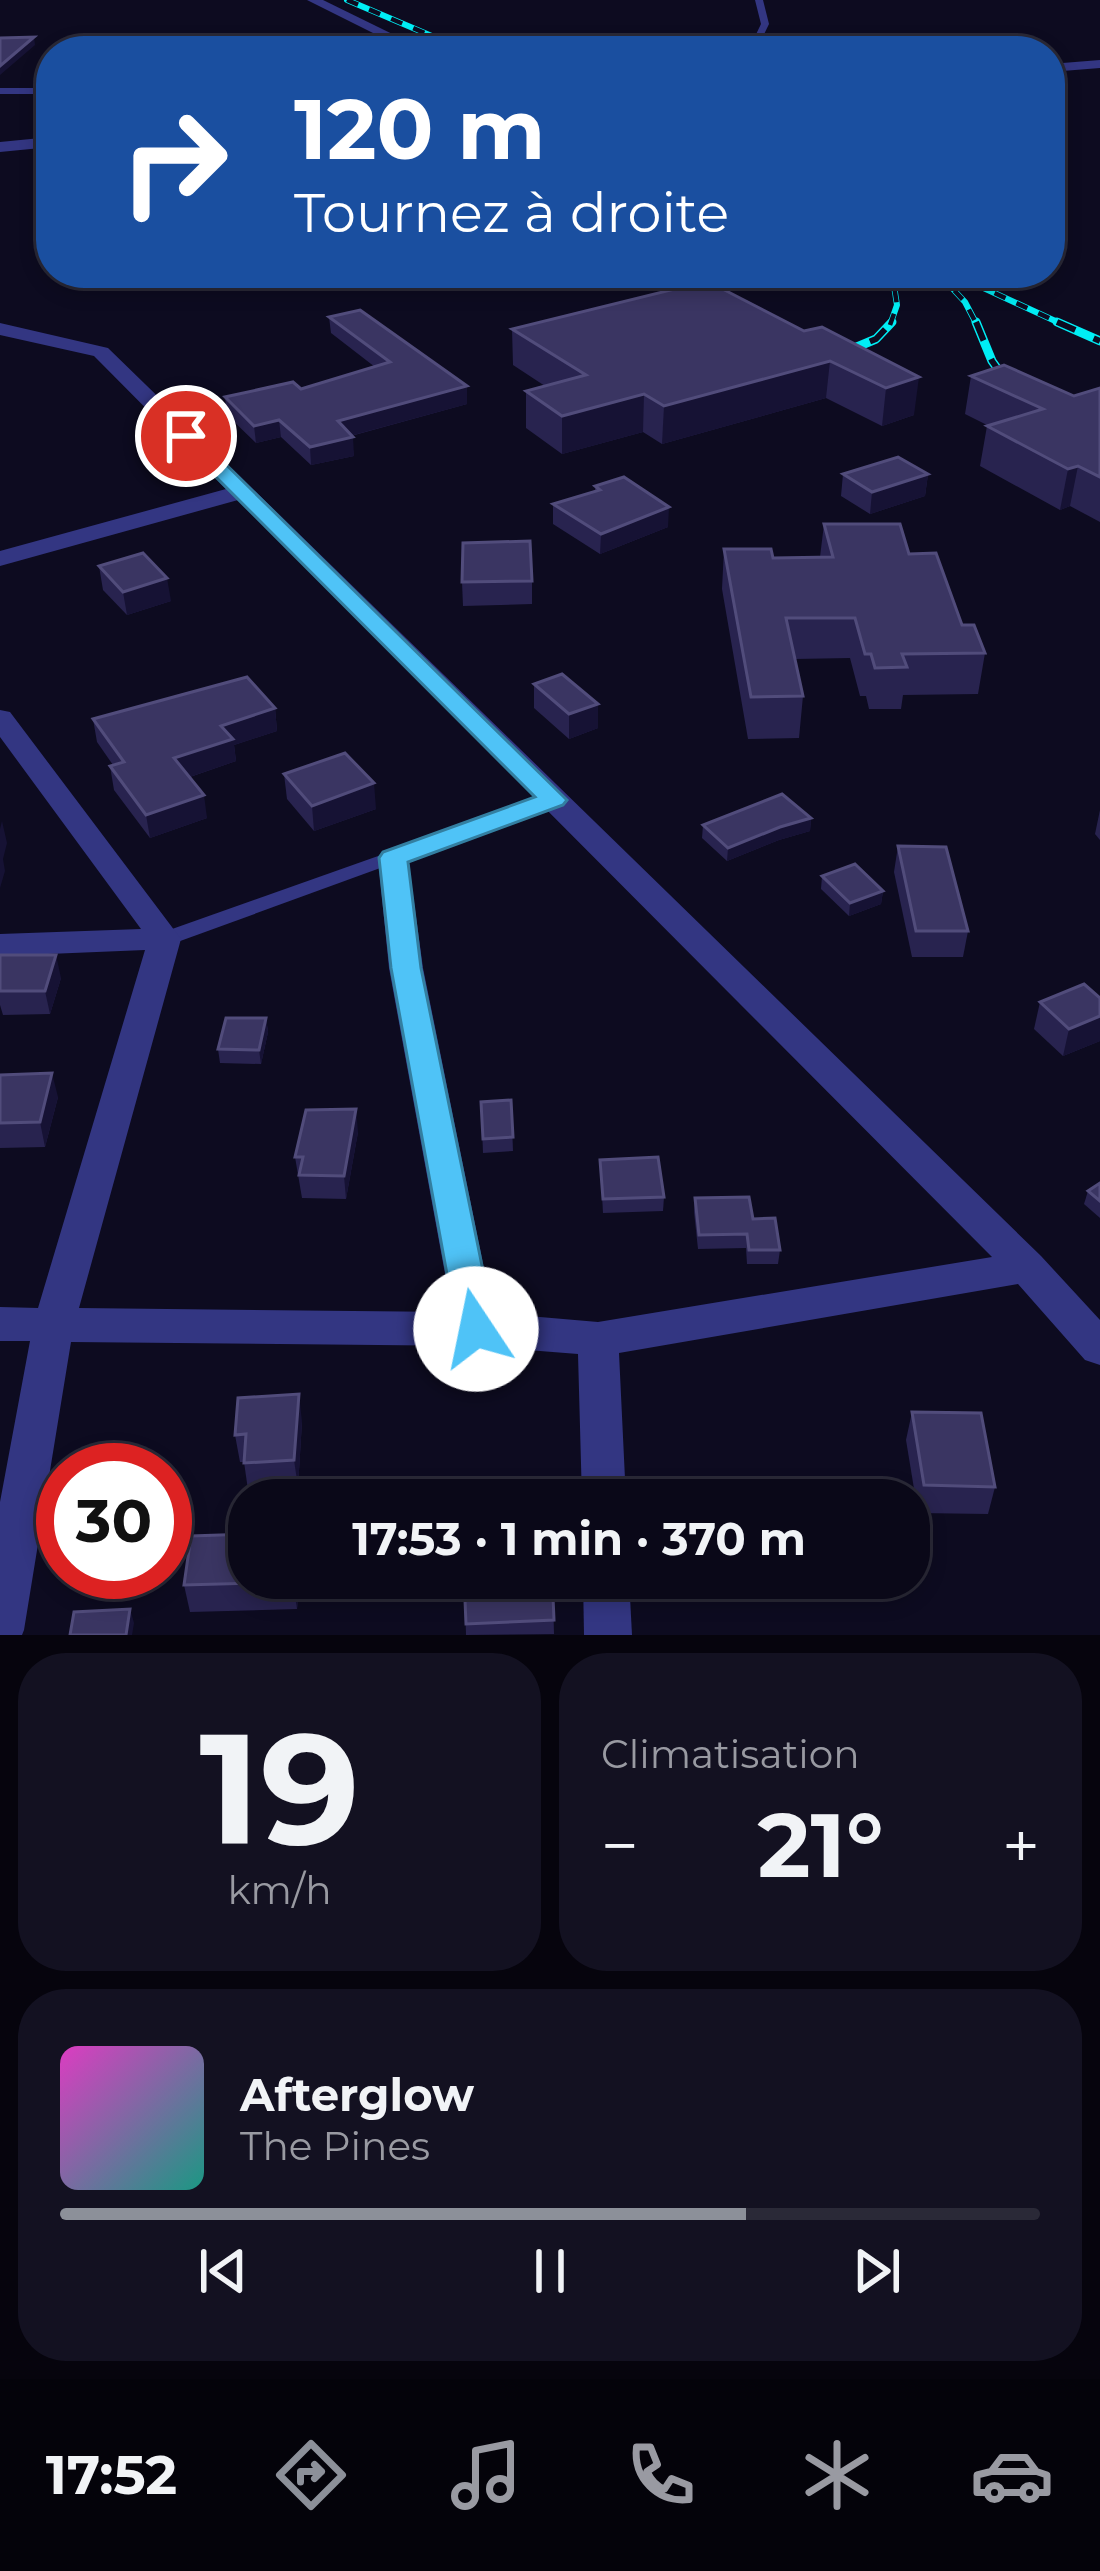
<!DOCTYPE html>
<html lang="fr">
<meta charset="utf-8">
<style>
body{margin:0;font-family:Montserrat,sans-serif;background:#131121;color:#f1f3f6;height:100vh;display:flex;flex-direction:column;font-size:45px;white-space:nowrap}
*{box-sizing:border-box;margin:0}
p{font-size:39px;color:#999aa2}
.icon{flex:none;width:66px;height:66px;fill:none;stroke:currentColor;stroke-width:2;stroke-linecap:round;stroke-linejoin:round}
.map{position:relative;height:1635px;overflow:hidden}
.panel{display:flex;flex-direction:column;gap:18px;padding:18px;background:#06040d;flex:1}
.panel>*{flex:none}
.guide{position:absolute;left:36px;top:36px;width:1029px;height:252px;border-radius:48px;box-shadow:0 6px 18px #0003,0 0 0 3px #2a2937;background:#1a4fa0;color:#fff;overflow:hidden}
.speed{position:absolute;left:36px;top:1443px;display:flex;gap:24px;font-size:60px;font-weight:700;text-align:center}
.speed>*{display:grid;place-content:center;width:156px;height:156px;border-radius:50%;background:#0a0818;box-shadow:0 6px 18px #0003,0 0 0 3px #2a2937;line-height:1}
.speed .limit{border:18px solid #d22;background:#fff;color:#111}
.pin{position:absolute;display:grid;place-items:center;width:102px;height:102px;color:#fff;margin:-51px;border:6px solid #fff;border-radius:50%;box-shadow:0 3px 12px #0007}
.me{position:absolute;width:132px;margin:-66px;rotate:349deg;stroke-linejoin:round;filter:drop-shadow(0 0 9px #0008)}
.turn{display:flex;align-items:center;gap:42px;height:252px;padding:0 60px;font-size:54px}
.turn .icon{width:156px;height:156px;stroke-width:2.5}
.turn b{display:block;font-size:84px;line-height:102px}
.big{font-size:90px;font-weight:700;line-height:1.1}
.panel .card{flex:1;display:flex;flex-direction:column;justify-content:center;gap:18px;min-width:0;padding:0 42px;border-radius:48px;background:#131121}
.panel .dial{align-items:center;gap:0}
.dial b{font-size:156px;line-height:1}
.song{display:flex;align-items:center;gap:36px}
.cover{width:144px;height:144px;border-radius:18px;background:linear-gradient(135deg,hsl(310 70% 55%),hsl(170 70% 35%))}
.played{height:12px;border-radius:6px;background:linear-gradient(90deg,#8c9099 70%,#2a2937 70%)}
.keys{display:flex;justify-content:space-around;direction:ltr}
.heat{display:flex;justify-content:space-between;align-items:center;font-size:66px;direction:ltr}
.panel .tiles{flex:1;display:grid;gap:18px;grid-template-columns:1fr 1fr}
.card:last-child{grid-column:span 2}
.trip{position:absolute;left:228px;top:1479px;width:702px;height:120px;border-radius:48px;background:#0a0818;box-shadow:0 6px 18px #0003,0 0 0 3px #2a2937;font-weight:700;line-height:120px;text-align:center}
.menu{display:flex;height:192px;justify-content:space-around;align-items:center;background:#04030a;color:#999aa2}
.menu .icon{width:84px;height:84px}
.menu .active{color:#8c9099}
.menu b{font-size:54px;color:#f1f3f6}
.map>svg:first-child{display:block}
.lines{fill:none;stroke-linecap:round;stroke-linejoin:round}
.service{fill:#333682;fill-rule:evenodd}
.minor{fill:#333682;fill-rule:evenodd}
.tertiary{fill:#333682;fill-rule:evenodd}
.rail-far1-casing{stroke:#00eef5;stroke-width:6}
.rail-casing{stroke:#00eef5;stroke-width:9}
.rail-far1{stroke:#0d0b20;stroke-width:4.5;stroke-dasharray:12;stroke-linecap:butt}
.rail{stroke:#0d0b20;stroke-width:6;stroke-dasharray:20;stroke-linecap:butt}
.wall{fill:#28234f}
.shaded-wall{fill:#161234}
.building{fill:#3a3562;stroke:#514c7b;stroke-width:3}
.route{fill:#4fc3f7;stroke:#337fa1;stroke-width:3}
</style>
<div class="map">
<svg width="1100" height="1635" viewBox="0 0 1100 1635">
<rect width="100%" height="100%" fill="#0d0b20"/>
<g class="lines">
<!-- service -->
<g class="service">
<path d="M755,0H763L769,24L756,51H748L761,24Z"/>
<rect x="0" y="88" width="51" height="6"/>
<path d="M553,794L559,795L562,799L559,803L172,944L165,945L155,939L158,934Z"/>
</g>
<!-- minor -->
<g class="minor">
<path d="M307,0H323L427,51H409Z"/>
<path d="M0,323L108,348L1041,1256L1100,1320V1365L1085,1360L1018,1284L619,1353L626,1500H582L578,1354L476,1346L71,1342L24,1630L22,1635H0V1502L30,1341H0V1307L38,1308L145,950L0,956V934L141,929L0,737V710L10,712L181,939L79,1308L452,1312L389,968L378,858L393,848L408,858L423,968L493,1313L598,1322L992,1257L238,500L0,566V551L226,489L94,356L0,335Z"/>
<path d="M583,1578H629L632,1635H584Z"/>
</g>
<!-- tertiary -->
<g class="tertiary">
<path d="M1100,60V68L1050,72V64Z"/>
<path d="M51,137V147L0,152V142Z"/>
</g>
<defs>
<g id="rail-far1">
<path d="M347,0L467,51"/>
<path d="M938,273L965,302L977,325"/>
<path d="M951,273L1064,325"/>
<path d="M890,325L897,305L892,273"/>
</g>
<g id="rail">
<path d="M976,322L992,361L1014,392"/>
<path d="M1057,322L1100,341"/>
<path d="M833,357L876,339L892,322"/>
</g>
</defs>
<!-- rail-far1 casing -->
<use href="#rail-far1" class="rail-far1-casing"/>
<!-- rail casing -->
<use href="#rail" class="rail-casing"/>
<!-- rail-far1 -->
<use href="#rail-far1" class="rail-far1"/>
<!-- rail -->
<use href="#rail" class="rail"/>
</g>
<!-- wall -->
<g class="wall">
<path d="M329,317L467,386V404L351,436L354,456L311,465L281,437L256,443L227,415L225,397L301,389L375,367L331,333Z"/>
<path d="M822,327L914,415L882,426L826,398L662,444L643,432L562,454L526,428V391L545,386L513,365L512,329L804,331Z"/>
<path d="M971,376L1074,396L1100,388V522L1070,506L1060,510L980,466L987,426H989L965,414Z"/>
<path d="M843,474H928L925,496L870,514L841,496Z"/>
<path d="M595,486L668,527L600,554L553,524V504L595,491Z"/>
<path d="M824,524L909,554L985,653L978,694L903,695L901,709H869L866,696H860L850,658L795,659L803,696L799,738L748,739L722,589L724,549L773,558L820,557Z"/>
<path d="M99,566L171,601L127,615L103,590Z"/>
<path d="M532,581V604L463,606L462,582Z"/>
<path d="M534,684L598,728L569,739L534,708Z"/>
<path d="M275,708L277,731L234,745L236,761L190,777L207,818L150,838L114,790L110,766L113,765L97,742L93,719Z"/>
<path d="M284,774L376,809L314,831L287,799Z"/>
<path d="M1100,810V840L1095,834Z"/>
<path d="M811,818L810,831L779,840L727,861L702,838L703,825Z"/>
<path d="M898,846L968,931L963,957H912L894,872Z"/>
<path d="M822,876L883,891L881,904L849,916L821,889Z"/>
<path d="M0,955L61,978L50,1014L3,1015L0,1005Z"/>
<path d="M1100,998V1041L1063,1056L1034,1029L1040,1002Z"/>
<path d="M266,1018L268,1032L261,1064L220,1063L218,1049Z"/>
<path d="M0,1075L58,1097L45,1147L0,1148Z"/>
<path d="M511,1100L513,1151L483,1153L481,1102Z"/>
<path d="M358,1132L346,1199L302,1198L295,1157Z"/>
<path d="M600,1160L664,1197L663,1211L603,1213Z"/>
<path d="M1100,1183V1218L1084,1204L1088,1191Z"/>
<path d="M695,1198L753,1219L780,1250L778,1264H747L746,1248L698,1249L694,1212Z"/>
<path d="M912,1412L995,1487L988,1514L918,1513L906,1440Z"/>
<path d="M302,1422L298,1487L248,1490L244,1462H240L235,1435Z"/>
<path d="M249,1578H300L297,1609L190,1612L184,1585Z"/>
<path d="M553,1597L554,1634L466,1635L465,1600Z"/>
</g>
<!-- shaded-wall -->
<g class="shaded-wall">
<path d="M34,37L35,45L0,75V66Z"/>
<path d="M830,361L826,398L662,444L664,406Z"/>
<path d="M919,377L914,415L882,426L886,388Z"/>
<path d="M467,386V404L339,439L338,421Z"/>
<path d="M644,394L643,432L562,454V416Z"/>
<path d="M279,420L281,437L256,443L254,426Z"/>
<path d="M353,437L354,456L311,465L310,447Z"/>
<path d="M1078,466L1070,506L1060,510L1068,469Z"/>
<path d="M928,474L925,496L870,514L872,492Z"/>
<path d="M669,507L668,527L600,554L601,534Z"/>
<path d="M167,578L171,601L127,615L123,592Z"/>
<path d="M598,704V728L569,739V714Z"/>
<path d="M275,708L277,731L234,745L236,761L178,781L174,758L221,726Z"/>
<path d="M374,783L376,809L314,831L312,806Z"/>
<path d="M204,795L207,818L150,838L146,815Z"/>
<path d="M811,818L810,831L779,840L727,861L728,848L780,827Z"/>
<path d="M2,821L7,843L3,859L5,871L0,888V829Z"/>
<path d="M883,891L881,904L849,916L850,903Z"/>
<path d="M56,955L61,978L50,1014L45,991Z"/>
<path d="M1100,1016V1041L1063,1056L1069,1029Z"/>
<path d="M266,1018L268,1032L261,1064L259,1050Z"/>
<path d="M52,1073L58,1097L45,1147L40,1122Z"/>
<path d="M356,1109L358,1132L346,1199L344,1176Z"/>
<path d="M299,1394L302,1422L298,1487L294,1460Z"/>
<path d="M294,1578H300L297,1609L293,1582Z"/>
<path d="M130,1609L134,1623L132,1635H126Z"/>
</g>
<!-- building -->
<g class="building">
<path d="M34,37L0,66V38Z"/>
<path d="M707,281L804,331L822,327L919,377L886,388L830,361L664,406L644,394L562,416L526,391L586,375L512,329Z"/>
<path d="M360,310L467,386L338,421L353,437L310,447L279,420L254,426L225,397L293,382L301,389L390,362L329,317Z"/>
<path d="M1004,365L1074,396L1100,388V477L1078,466L1068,469L987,426L1043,409L971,376Z"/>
<path d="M898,457L928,474L872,492L843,474Z"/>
<path d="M624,477L669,507L601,534L553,504L600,490L595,486Z"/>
<path d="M824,524H900L909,554L936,553L962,625H974L985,653L902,654L907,667L875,668L871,654H865L855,618H786L803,696L751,697L724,549H771L773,558L833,557Z"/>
<path d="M530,541L532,581L462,582L463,543Z"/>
<path d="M143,553L167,578L123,592L99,566Z"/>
<path d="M562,674L598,704L569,714L534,684Z"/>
<path d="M247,677L275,708L221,726L233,739L174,758L204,795L146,815L110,766L124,762L93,719Z"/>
<path d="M345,753L374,783L312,806L284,774Z"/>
<path d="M782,794L811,818L780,827L728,848L703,825Z"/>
<path d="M898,846L946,847L968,931H916Z"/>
<path d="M855,864L883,891L850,903L822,876Z"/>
<path d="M0,955H56L45,991H0Z"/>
<path d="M1084,984L1100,998V1016L1069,1029L1040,1002Z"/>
<path d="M226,1018H266L259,1050L218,1049Z"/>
<path d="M52,1073L40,1122L0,1123V1075Z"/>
<path d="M511,1100L513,1137L483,1139L481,1102Z"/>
<path d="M356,1109L344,1176L299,1175L303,1157H295L306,1110Z"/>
<path d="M658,1157L664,1197L603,1199L600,1160Z"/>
<path d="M1100,1183V1201L1088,1191Z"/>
<path d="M749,1197L753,1219L775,1218L780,1250H749L747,1234L699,1235L695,1198Z"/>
<path d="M299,1394L294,1460L244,1463L246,1434L235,1435L238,1398Z"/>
<path d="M912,1412L981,1413L995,1487L924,1485Z"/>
<path d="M249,1534V1578H294L293,1582L184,1585L191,1536Z"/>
<path d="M553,1597L554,1620L466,1624L465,1600Z"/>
<path d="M130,1609L126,1635H70L74,1612Z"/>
</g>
<!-- route -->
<path class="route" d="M186,430L193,432L567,800L563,805L408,862L421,968L495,1329L489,1340L476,1344L463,1340L457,1329L391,968L379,858L383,852L535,797L179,440L176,436Z"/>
</svg>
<div class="speed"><div class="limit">30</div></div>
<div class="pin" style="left:186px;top:436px;background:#d93025"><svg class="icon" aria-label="arrive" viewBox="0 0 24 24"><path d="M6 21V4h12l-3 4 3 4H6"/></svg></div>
<svg class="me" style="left:476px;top:1329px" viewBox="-20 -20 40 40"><circle r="19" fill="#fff"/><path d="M0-13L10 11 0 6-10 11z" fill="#4fc3f7"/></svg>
<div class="trip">17:53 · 1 min · 370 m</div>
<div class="guide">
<div class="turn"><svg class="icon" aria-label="right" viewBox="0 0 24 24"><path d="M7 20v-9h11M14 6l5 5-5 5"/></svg><div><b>120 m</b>Tournez à droite</div></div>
</div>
</div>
<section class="panel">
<div class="tiles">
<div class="card dial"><b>19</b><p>km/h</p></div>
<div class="card"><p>Climatisation</p>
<div class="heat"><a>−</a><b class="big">21°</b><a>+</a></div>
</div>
<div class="card">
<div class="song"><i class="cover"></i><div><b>Afterglow</b><p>The Pines</p></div></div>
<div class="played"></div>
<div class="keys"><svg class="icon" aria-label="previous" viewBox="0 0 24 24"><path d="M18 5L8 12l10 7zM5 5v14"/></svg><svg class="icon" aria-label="pause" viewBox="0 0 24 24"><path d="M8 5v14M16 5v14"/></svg><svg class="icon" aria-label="next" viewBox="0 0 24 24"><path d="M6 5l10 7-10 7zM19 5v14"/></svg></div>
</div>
</div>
</section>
<nav class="menu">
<b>17:52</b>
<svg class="icon active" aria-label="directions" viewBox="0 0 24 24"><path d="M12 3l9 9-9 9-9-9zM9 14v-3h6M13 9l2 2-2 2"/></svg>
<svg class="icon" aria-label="music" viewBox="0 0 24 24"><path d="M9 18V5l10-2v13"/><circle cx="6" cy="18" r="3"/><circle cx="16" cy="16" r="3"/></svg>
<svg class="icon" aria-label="phone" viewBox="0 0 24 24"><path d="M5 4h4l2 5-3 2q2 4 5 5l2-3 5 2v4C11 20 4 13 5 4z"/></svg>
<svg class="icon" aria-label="climate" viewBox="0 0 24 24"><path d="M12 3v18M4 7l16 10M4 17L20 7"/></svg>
<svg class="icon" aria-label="car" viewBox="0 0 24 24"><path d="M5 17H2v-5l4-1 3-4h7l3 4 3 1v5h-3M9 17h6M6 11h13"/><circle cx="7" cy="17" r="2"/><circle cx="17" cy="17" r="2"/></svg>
</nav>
